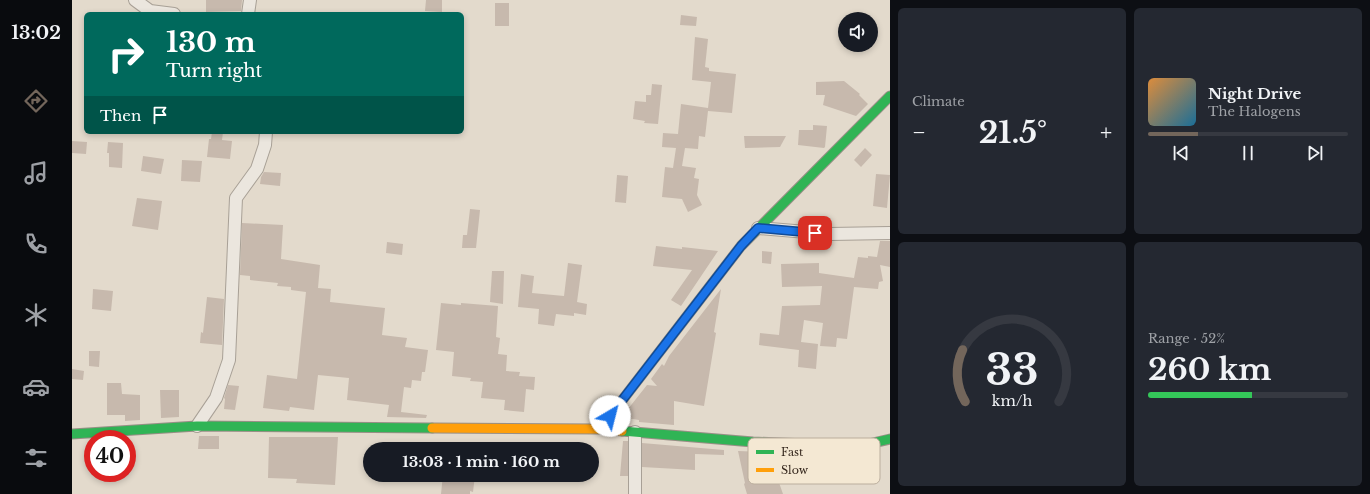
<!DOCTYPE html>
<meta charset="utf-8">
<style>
body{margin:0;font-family:"Libre Baskerville",serif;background:#242831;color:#f1f3f6;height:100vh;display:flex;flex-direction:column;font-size:15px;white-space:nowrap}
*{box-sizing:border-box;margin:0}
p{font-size:13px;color:#9ea1a6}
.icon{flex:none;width:22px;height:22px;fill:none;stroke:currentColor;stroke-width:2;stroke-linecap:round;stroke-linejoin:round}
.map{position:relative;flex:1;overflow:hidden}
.details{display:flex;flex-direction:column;gap:8px;padding:8px;background:#0d0f14;width:480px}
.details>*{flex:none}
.banner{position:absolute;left:12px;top:12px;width:380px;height:122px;border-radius:6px;box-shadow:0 2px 6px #0003;background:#00695c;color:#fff;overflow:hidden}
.tools{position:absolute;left:766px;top:12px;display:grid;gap:8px}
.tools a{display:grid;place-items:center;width:40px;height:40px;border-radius:50%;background:#171b24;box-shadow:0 2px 6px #0003;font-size:20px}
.speed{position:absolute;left:12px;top:430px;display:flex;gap:8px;font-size:20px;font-weight:700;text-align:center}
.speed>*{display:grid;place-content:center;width:52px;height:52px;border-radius:50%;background:#171b24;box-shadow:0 2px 6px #0003;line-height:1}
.speed .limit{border:6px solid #d22;background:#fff;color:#111}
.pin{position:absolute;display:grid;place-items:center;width:34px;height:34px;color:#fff;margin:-17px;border-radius:8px;box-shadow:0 2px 6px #0006}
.me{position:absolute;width:44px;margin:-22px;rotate:37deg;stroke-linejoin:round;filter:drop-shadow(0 0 3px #0008)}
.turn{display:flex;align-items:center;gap:14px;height:84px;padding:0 16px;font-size:18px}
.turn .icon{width:52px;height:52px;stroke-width:2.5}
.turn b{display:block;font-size:28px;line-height:34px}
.then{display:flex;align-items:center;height:38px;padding:0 16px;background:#0003;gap:8px;font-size:15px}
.big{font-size:30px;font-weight:800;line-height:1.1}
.details .widget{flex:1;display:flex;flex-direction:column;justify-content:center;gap:6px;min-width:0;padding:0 14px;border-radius:6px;background:#242831}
.details .dial{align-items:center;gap:0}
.dial svg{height:104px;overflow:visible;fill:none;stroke:#363941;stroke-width:7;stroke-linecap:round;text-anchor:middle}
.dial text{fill:#f1f3f6;stroke:none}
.song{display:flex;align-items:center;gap:12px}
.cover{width:48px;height:48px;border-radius:6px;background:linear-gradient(135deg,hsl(30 70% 55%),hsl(200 70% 35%))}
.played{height:4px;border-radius:2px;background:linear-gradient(90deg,#73665b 25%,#363941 25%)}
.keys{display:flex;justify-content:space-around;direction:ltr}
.heat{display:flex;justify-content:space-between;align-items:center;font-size:22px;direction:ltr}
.charge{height:6px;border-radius:3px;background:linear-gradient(90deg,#34c759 52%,#363941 0)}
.details .tiles{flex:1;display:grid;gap:8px;grid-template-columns:repeat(2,1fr)}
.trip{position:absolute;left:291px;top:442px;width:236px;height:40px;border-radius:20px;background:#171b24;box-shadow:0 2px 6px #0003;font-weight:800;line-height:40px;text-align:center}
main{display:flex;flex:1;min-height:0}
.menu{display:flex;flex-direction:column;width:72px;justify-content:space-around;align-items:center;background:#090b0e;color:#9ea1a6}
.menu .icon{width:28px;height:28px}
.menu .on{color:#73665b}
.menu b{font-size:18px;color:#f1f3f6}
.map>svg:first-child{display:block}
.building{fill:#c7b9ad}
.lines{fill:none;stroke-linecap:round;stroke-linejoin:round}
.street-casing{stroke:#a8a096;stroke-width:14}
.fast-casing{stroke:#988f86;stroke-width:11}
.slow-casing{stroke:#988f86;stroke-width:11}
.street{stroke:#ebe6de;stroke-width:12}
.fast{stroke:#30b455;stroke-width:9}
.slow{stroke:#ff9f0a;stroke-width:9}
.route-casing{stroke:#114b97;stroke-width:10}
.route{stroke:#1a73e8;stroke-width:7}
.key{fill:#f4e8d3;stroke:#bbae9d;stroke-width:1}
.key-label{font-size:11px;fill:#36281e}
</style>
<main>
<nav class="menu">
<b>13:02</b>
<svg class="icon on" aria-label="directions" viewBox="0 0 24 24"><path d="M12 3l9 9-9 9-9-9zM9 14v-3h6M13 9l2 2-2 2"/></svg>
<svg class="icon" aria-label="music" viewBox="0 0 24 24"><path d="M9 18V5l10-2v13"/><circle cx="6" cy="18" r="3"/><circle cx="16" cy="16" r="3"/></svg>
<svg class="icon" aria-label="phone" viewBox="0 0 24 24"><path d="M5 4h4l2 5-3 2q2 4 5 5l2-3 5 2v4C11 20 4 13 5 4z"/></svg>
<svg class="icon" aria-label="climate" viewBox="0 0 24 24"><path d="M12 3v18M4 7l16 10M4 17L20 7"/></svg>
<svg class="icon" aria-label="car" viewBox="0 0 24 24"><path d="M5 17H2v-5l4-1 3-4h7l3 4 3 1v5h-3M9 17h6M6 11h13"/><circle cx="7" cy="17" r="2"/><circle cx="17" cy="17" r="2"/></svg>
<svg class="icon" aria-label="filters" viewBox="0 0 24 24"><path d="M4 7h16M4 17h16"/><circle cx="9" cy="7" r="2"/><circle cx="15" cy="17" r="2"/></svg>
</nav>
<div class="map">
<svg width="818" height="494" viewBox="0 0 818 494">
<rect width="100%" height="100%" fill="#e3dacc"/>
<!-- building -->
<g class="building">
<path d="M134,0H170L169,11L134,12Z"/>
<path d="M354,0H370V12L353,11Z"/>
<rect x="423" y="3" width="14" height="23"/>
<path d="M609,15L625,17L624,26L608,25Z"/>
<path d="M623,37L636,39L633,67L637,68V71L664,74L660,113L636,111L633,137L627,136L626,149L613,148L610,166L624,168L622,178L627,179L625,195L630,205L616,212L610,199L590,197L593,167L601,168L604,148L590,147L591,133L606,134L609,104L636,108L639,82L620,80Z"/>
<path d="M772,81L788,94L787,95L796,104L784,116L751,105L753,95H744V82Z"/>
<path d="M580,84L590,85L586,124L572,123L573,121L561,119L563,101L574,102V95H579Z"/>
<path d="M741,125L755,126L753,147L752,148L726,145L727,130H741Z"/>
<path d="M140,132H151L150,140L160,141L158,159L135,157L137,139H139Z"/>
<path d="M672,136H714L708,147L673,148Z"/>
<path d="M0,141L15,142L14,154L0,153Z"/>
<path d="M36,142L51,143L50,168L37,167V153H35Z"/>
<path d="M793,148L800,155L789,167L782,160Z"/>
<path d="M71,156L92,159L89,174L69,171Z"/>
<path d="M110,160L130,161L128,182L109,181Z"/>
<path d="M192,172L209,173L208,186L188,184L189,177Z"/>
<path d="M804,174L818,175L815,208L801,206Z"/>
<path d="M545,175L556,176L554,203L543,202Z"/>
<path d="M65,198L90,201L86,230L60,226Z"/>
<path d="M398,209L408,210L404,248H390L391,235H395Z"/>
<path d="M170,223L211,225L209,259L248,265L246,288L259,289L258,302L313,308L310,335L335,338L333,347L356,350L353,372H350L349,381L340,380L339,388L332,387L329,412L355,415L354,418L315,417L317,405L275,400L277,378L246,375L242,410L218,407L217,411L191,408L195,375L225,379L234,292L219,290V287L205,286L206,283L178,280V276L168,275Z"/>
<path d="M808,241H818V267L808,265L811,281L807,282L806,289L782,287L775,339L765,338L764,347L748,346L751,323L732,320L729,342L746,344L744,369L726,367L727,350L687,345L688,333L707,335L710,306L748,305L750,286L710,287L709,264L747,263V273L782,278L786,257L796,258V256L805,257Z"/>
<path d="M315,242L331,244L330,255L314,253Z"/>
<path d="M584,246L610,249V247L646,251L609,306L599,300L620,270L581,266Z"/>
<path d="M690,251L700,252L699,264L690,263Z"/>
<path d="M496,263L510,265L505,302L515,304L514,315L502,313V316L484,314L482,326L466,324L467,309L446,307L449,274L462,276L460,293L492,296Z"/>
<path d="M420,271H432L431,304L418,302Z"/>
<path d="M21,289L41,291L39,311L20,309Z"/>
<path d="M649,289L642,332L644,333L632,406L602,401V425L567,422V420L555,418L556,409L575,385L585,386L579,379L590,364L592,366L597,356Z"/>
<path d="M135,297L152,299L150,345L128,343L129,332L131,333Z"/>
<path d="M369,303L389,305V303L426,306L424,337L428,338L426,354L435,355L434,371L448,372L447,376L463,377L462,390L454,389L452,412L432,410L433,400L409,398L411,382L398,381L399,378L380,376L382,352L364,350Z"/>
<path d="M17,351H28L27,367L17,366Z"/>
<path d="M0,369L12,371L11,380L0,379Z"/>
<path d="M35,383H49L50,394L68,395V420L53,421V415H35Z"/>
<path d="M156,385L167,386L163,410L152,409L153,399L152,398Z"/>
<path d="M88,390H107V417L89,418Z"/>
<path d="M127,436H147V449H126Z"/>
<path d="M197,437H266L263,485L224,483L225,479L196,478Z"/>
<path d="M551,441H556V476H548Z"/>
<path d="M570,443L652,450V455L623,454V470L570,467Z"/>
<path d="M666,451L694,452L699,475L704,474L711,494H675L672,484L673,483Z"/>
<path d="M371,475H403L401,492L398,491V494H369Z"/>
</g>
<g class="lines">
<defs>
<g id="street">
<path d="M63,0L78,11L102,14"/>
<path d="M176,14L178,0"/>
<path d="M686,228L758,234L818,233"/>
<path d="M125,426L144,398L157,360L164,198L185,169L193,145L194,132"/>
<path d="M563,494V432"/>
</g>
<g id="fast">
<path d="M528,429L669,246L818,96"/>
<path d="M550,431L681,442L788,446L818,439"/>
<path d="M0,434L125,426L360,428"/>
</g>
<path id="slow" d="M360,428L528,429L550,431"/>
</defs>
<!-- street casing -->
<use href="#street" class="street-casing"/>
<!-- fast casing -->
<use href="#fast" class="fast-casing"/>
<!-- slow casing -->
<use href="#slow" class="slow-casing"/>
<!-- street -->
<use href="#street" class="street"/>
<!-- fast -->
<use href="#fast" class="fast"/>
<!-- slow -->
<use href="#slow" class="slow"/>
</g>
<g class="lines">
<defs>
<path id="route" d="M538,416L669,246L686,228L743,233"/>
</defs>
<!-- route casing -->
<use href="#route" class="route-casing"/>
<!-- route -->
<use href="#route" class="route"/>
</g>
<!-- legend -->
<rect x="676" y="438" width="132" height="46" rx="6" class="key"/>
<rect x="684" y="450" width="18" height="4" fill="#30b455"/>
<rect x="684" y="468" width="18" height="4" fill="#ff9f0a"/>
<g class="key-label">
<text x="709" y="456">Fast</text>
<text x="709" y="474">Slow</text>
</g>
</svg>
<div class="tools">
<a><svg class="icon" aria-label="sound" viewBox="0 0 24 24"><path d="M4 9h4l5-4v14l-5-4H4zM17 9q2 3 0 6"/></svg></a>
</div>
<div class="speed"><div class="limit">40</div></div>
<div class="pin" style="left:743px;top:233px;background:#d93025"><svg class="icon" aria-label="arrive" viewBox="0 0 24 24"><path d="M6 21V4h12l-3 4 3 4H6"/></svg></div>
<svg class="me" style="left:538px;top:416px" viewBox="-20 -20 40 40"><circle r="19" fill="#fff"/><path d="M0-13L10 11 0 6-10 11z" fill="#1a73e8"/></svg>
<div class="trip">13:03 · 1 min · 160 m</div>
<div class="banner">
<div class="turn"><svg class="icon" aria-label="right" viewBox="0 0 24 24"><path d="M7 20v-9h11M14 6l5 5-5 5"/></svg><div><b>130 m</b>Turn right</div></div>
<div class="then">Then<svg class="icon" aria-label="arrive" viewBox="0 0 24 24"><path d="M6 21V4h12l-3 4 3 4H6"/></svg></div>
</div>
</div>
<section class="details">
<div class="tiles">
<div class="widget"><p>Climate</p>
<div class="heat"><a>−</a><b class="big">21.5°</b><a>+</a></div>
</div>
<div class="widget">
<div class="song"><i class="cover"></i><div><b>Night Drive</b><p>The Halogens</p></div></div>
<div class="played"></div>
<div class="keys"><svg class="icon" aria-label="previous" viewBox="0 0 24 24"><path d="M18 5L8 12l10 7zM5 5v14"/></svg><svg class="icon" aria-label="pause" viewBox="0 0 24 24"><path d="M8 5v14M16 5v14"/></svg><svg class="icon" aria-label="next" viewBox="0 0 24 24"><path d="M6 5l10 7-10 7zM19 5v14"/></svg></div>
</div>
<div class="widget dial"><svg viewBox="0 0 100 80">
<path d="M14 69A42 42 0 1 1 86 69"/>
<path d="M14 69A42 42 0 0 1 12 29" stroke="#73665b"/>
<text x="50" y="56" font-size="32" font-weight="700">33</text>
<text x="50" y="72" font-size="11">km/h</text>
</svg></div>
<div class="widget"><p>Range · 52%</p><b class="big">260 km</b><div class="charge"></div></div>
</div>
</section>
</main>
